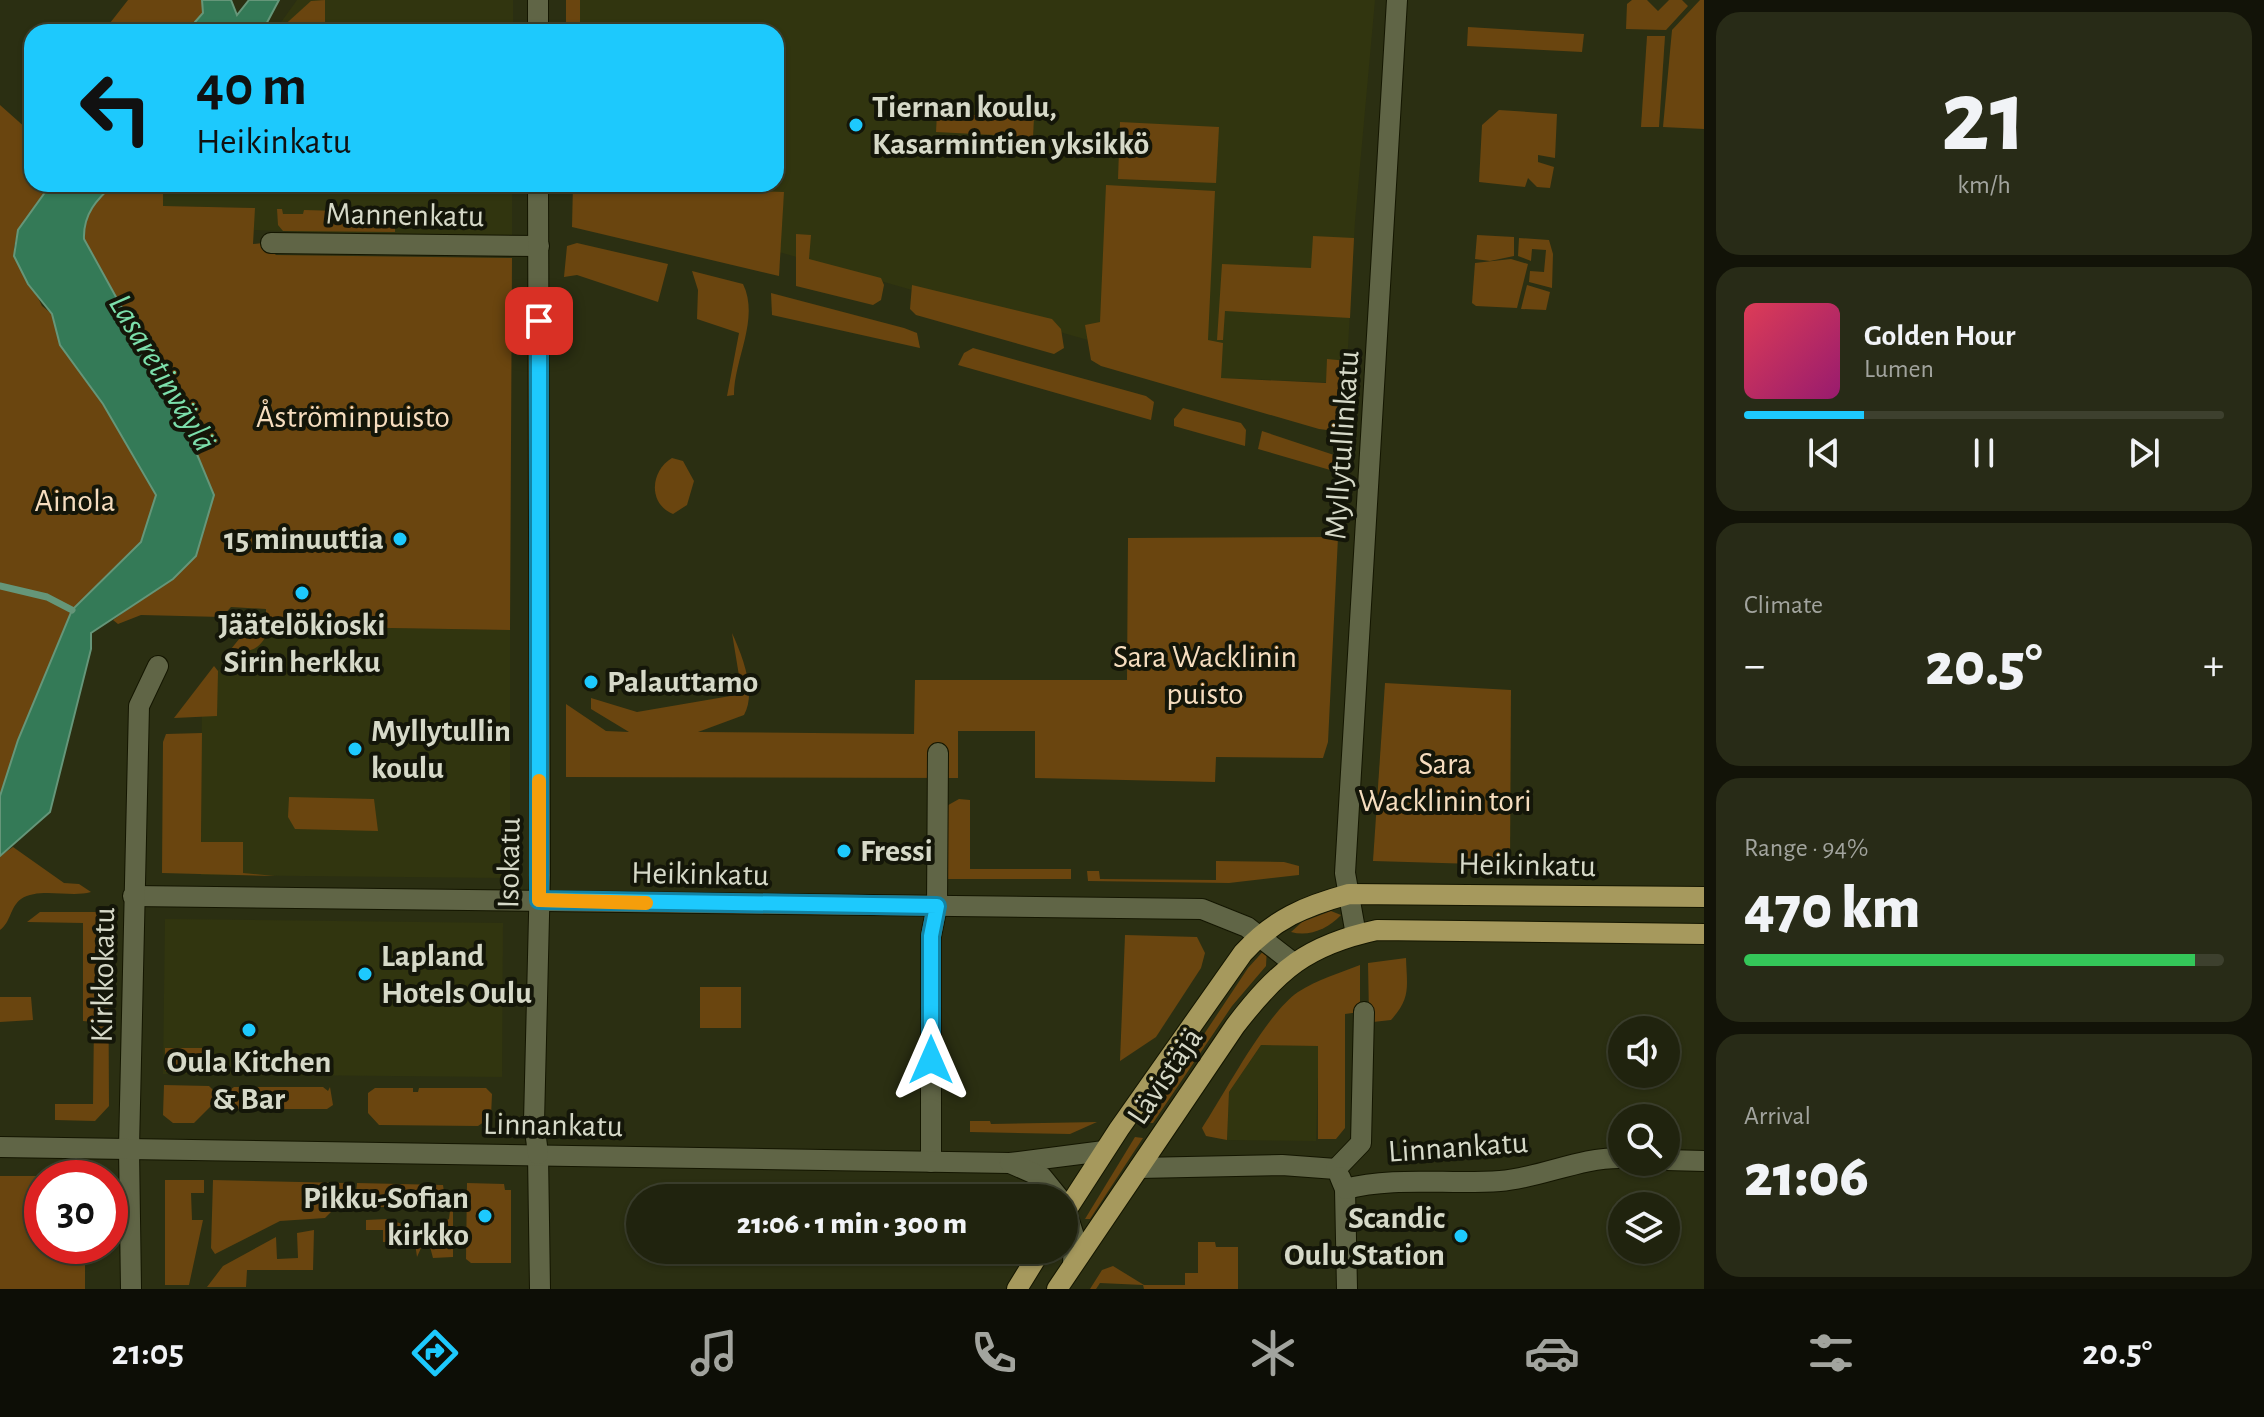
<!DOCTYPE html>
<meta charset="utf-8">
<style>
body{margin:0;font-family:"Alegreya Sans",sans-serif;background:#282b17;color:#f1f3f6;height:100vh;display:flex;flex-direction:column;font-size:30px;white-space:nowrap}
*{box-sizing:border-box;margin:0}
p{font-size:26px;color:#a2a49e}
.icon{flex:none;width:44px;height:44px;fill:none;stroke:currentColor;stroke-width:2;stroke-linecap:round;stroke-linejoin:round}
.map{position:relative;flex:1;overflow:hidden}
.drawer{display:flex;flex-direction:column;gap:12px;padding:12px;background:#121308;width:560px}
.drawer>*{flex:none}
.top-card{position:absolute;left:24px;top:24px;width:760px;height:168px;border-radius:24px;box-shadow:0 2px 6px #0004,0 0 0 2px #3d402e;background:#1dc9fd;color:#111;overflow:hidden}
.controls{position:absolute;left:1608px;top:1016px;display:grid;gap:16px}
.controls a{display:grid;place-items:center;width:72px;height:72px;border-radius:50%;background:#20230e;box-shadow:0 2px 6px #0004,0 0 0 2px #3d402e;font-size:40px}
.speed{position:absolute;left:24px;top:1160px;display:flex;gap:16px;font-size:40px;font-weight:700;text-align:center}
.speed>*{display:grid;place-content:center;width:104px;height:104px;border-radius:50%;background:#20230e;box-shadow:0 2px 6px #0004,0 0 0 2px #3d402e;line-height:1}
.speed .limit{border:12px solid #d22;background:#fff;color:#111}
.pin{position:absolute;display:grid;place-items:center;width:68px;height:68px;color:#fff;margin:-34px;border-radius:16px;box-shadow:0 4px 12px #0006}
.me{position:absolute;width:88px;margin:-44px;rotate:0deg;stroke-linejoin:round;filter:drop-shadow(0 0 6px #0008)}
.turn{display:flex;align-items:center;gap:28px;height:168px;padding:0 40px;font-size:36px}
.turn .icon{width:104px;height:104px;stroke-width:2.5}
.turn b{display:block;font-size:56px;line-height:68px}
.big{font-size:60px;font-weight:800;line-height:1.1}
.drawer .tile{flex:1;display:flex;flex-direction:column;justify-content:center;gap:12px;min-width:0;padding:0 28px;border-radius:24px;background:#282b17}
.drawer .dial{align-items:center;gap:0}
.dial b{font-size:104px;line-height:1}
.song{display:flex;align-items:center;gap:24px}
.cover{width:96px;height:96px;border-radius:12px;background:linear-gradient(135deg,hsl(350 70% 55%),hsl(320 70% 35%))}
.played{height:8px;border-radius:4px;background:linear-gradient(90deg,#1dc9fd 25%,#3d402e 25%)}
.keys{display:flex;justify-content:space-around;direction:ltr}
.heat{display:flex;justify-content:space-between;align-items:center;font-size:44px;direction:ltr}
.charge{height:12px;border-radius:6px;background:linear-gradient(90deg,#34c759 94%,#3d402e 0)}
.trip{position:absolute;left:626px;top:1184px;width:452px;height:80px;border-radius:40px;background:#20230e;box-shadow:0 2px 6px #0004,0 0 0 2px #3d402e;font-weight:800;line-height:80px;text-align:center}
.dock{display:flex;height:128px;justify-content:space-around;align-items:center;background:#0d0e06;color:#a2a49e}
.dock .icon{width:56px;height:56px}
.dock .on{color:#1dc9fd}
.dock b{font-size:36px;color:#f1f3f6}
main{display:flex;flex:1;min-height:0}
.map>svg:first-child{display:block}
.built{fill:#31350f}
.green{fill:#6a450f}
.water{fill:#347a57;stroke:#659679;stroke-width:2}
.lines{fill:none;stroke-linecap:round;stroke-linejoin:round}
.stream{stroke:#659679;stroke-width:7}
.street-casing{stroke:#141600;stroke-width:22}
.secondary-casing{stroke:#141600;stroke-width:22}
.primary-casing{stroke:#141600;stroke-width:22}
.street{stroke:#606546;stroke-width:20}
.secondary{stroke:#606546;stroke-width:20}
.primary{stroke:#a6995d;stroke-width:20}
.route-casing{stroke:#1383a4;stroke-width:20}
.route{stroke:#1dc9fd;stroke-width:14}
.slow{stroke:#f59e0b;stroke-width:14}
.poi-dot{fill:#1dc9fd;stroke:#141609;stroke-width:3}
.labels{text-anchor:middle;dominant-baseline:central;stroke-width:8;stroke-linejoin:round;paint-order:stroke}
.poi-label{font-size:32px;font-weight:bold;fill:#d6d9c8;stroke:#141609;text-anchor:start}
.street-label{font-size:32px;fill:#d6d9c8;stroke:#141609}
.park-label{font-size:32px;fill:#f6ddbf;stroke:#141609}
.water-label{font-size:34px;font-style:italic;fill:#7cdfab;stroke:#141609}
</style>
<main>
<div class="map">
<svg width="1704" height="1289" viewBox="0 0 1704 1289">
<rect width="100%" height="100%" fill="#2b2f12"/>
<!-- built -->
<g class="built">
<path d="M297,0H513V32H274Z"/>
<path d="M580,0H1375L1355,221L1346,383L1221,378L579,195V184H776V32H580Z"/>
<path d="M163,184H512V239L254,230V208L162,206Z"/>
<path d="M271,626L510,630V871L504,878L201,875L202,684Z"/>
<path d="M165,919L503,923L502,1077L163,1074Z"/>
<path d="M1261,1045L1319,1046L1316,1141L1227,1140L1229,1092Z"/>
</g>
<!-- green -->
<g class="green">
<path d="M128,0H202L203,13L195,22L194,32H103Z"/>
<path d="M325,0V32L279,30L311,1Z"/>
<rect x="566" y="0" width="14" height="32"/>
<path d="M1632,0H1647L1658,11L1669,0H1682L1688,6L1666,30L1626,29L1627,4Z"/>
<path d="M1700,0H1704V129L1663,127L1672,30Z"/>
<path d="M1468,27L1584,34L1582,52L1467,46Z"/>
<path d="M1647,36H1665L1659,127H1641Z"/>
<path d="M0,105L27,129L32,122V184H51L18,230L14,248L42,306L52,314L60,345L103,404L156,495L141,542L72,610L0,796Z"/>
<path d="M1499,110L1557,114L1555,158L1538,155V162L1554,167L1550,188L1537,187L1528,178L1525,187L1479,182L1482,125Z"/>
<path d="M937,113L1034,118L1033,137L936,132Z"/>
<path d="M1120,122L1219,127L1216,183L1118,179Z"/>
<path d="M114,184H163V206L255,208L253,244L263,243L276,255L512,258L510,630L271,626C261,647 256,654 231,649L252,623L266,624V609L231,607L222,617L141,615L118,624L113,620L184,569L84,239C83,214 97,199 114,184Z"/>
<path d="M573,184L784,192L779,276L572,227Z"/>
<path d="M1106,185L1215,191L1208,340L1223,343L1221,378L1326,383L1327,359L1348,361L1344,426L1335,431L1319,429L1101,366L1091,360L1085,325L1100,322Z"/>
<path d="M277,209H282L283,214H303L304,210L376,212V217H395V232L283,231L278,225Z"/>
<path d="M796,234L811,235L809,259L881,278L884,285L881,300L873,305L796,286Z"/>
<path d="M1477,235L1514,237V256L1490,261L1475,259Z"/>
<path d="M1313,236L1354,238L1350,318L1225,311L1223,340H1217L1222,264L1311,268Z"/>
<path d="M1519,238L1549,240L1553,254L1552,288L1529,282L1530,271L1544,272L1546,250L1532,249L1531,261L1518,256Z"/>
<path d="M577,243L668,264L658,302L577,275L564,277L567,246Z"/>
<path d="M1511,259L1528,264L1517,308L1476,306L1472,303L1475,263Z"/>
<path d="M692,271L743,284C760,319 734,359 734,395L727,396L739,333L697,319L698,290Z"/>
<path d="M912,285L1052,319L1061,329L1064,348L1054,354L916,315L910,309Z"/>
<path d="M1527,285L1550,292L1546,310L1521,309Z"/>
<path d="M771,293L904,328L917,333L920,348L772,315Z"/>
<path d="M973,348L1146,396L1154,402L1151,420L958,365L964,353Z"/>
<path d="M1183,408L1241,423L1246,430L1245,446L1174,426V419Z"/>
<path d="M1262,431L1334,455L1339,464L1337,472L1258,449Z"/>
<path d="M672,458L683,461L694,481L687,505L673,514C648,504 650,471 672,458Z"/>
<path d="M1338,537L1328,742L1323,758L1216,757L1215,782L1035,778V731H958V778L566,777V704L606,731L629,732L591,709V698L637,712L742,694L732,633C742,655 757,692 744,715L698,732L914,734L915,680H1127L1128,538Z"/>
<path d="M214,666L218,671L217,716L174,718Z"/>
<path d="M1385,683L1511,690L1510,865L1373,861Z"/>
<path d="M202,733L201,842H243V873L275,876L162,873L163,742L166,734Z"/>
<path d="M289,797L374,799L378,831L295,829L288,817Z"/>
<path d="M959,799L970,800V869H1071V879H948L943,808Z"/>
<path d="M13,847L64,883L79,884L91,892C71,898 39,887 21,899C10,907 11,922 0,930V856Z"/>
<path d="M1216,861L1284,862L1299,866V875L1229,883L1088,881L1087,871H1099L1100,879L1216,880Z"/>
<path d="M1331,911L1341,915C1328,929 1309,937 1291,932L1302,922Z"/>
<path d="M40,912H108L109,1106L95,1121L55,1120V1104H93L94,1022L83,1021V923L27,922Z"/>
<path d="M1125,935L1197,937L1205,953L1201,968L1156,1037L1120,1061Z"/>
<path d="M1267,947L1266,966L1232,1006L1153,1123H1145L1248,968Z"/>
<path d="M1406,958C1407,987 1411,998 1391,1020L1373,1022L1369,1015L1368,963Z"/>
<path d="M1360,965V1012L1345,1014V1128L1336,1139H1318V1046L1261,1045L1229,1092L1227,1140L1206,1136L1202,1128C1225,1093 1266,1014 1298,992C1317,980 1339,973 1360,965Z"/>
<rect x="700" y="987" width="41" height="41"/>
<path d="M0,997H31L33,1020L0,1022Z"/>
<path d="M165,1048H202L201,1071H165Z"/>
<path d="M164,1085L209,1086L214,1091V1103L194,1123H173L163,1115Z"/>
<path d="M234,1087H323L328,1091L330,1087L333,1105L327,1109H233L226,1103L227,1092Z"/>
<path d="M375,1088H413V1092H418L419,1088H486L492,1094L491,1117L478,1126L379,1125L368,1113V1093Z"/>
<path d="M970,1121H990L991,1124L1097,1122L1070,1134L970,1132Z"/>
<path d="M1135,1137L1143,1138L1090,1219H1085Z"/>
<path d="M0,1176H84L42,1178V1246H85V1289H0Z"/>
<path d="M165,1180H204V1193H191L192,1220H203L189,1285H165Z"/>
<path d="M213,1180L346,1183V1192L335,1194L333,1210L325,1218L280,1221L215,1254L211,1248Z"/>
<path d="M357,1183L443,1185L444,1192C430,1208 388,1207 367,1207V1194L356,1193Z"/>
<path d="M467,1183L504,1184L505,1190H511V1263H471L466,1259Z"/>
<path d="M450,1211H453V1257L433,1258L426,1232L449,1219Z"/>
<path d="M387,1219C404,1223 416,1231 421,1248L417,1257L415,1243L383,1242V1230H366V1220Z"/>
<path d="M314,1230L313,1270H247L246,1287H207L223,1266L276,1237L277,1259L298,1258L297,1233Z"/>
<path d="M1198,1242H1215L1216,1247H1238V1289H1144L1143,1285L1100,1283L1096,1289H1090L1102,1270L1113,1266L1144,1285H1185V1273H1198Z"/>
</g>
<!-- water -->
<g class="water">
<path d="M202,0H231L237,15L249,0H279L262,32H194L195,22L203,13Z"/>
<path d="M51,184H114C97,199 83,214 84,239L179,411L214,495L196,556L173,579L91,633V649L50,812L0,856V796L18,740L72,610L141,542L156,495L103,404L60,345L52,314L28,284L14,256L18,230Z"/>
</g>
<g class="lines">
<!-- stream -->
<path class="stream" d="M0,586L47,597L72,610"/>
<defs>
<g id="street">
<path d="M271,243L539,246"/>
<path d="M133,896L1202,909L1247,927L1292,962"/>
<path d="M1356,935L1345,873L1397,0"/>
<path d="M538,1154L540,1289"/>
<path d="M1666,1160L1704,1161"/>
<path d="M931,1162V936L937,906L938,753"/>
<path d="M1139,1168L1282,1165L1336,1169"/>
<path d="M1336,1169L1361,1143L1364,1012"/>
<path d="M1340,1177L1345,1189L1347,1289"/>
<path d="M1345,1189C1395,1176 1449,1185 1500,1181C1541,1178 1580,1157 1622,1158"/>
<path d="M131,1289L129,1148L139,706L158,666"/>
</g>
<g id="secondary">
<path d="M538,32V0"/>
<path d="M0,1147L1010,1163L1104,1151"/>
<path d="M538,1154L534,1122L540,875L538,184"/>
<path d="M1010,1163L1042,1177L1059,1198"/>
<path d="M1064,1205L1074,1236L1073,1264"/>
</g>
<g id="primary">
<path d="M1064,1214L1119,1129L1243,953C1274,919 1305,906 1349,894L1704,897"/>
<path d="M1017,1289L1041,1250"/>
<path d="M1057,1289L1235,1026C1278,970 1307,945 1377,930L1704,934"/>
</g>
</defs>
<!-- street casing -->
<use href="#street" class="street-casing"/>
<!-- secondary casing -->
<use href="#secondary" class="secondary-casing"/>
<!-- primary casing -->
<use href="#primary" class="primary-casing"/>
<!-- street -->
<use href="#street" class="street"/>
<!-- secondary -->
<use href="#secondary" class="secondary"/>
<!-- primary -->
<use href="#primary" class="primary"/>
</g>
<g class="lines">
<defs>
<path id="route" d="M539,321V900L937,906L931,936V1060"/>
</defs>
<!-- route casing -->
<use href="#route" class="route-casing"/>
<!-- route -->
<use href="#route" class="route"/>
<!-- slow -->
<path class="slow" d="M539,781V900L646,903"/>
</g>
<!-- markers -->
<g class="poi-dot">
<circle cx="856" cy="125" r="8"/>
<circle cx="400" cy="539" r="8"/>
<circle cx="302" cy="593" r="8"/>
<circle cx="591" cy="682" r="8"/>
<circle cx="355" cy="749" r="8"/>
<circle cx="844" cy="851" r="8"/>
<circle cx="365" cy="974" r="8"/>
<circle cx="249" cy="1030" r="8"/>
<circle cx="485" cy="1216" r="8"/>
<circle cx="1461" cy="1236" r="8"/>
</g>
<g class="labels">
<!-- poi labels -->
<g class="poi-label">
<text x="872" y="107">Tiernan koulu,<tspan x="872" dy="37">Kasarmintien yksikkö</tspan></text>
<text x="384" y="539" text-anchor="end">15 minuuttia</text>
<text x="302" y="625" text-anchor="middle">Jäätelökioski<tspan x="302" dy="37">Sirin herkku</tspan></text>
<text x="607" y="682">Palauttamo</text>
<text x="371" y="731">Myllytullin<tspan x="371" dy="37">koulu</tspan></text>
<text x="860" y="851">Fressi</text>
<text x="381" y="956">Lapland<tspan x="381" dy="37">Hotels Oulu</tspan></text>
<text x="249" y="1062" text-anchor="middle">Oula Kitchen<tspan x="249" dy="37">&amp; Bar</tspan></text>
<text x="469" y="1198" text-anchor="end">Pikku-Sofian<tspan x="469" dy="37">kirkko</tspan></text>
<text x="1445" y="1218" text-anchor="end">Scandic<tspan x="1445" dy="37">Oulu Station</tspan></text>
</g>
<!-- street labels -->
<g class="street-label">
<text transform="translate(405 215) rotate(1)">Mannenkatu</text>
<text transform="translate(1342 445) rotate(-86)">Myllytullinkatu</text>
<text transform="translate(509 863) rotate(-89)">Isokatu</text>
<text transform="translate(1527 865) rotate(1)">Heikinkatu</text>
<text transform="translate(700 874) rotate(1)">Heikinkatu</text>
<text transform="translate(103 975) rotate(-89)">Kirkkokatu</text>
<text transform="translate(1165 1076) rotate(-56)">Lävistäjä</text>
<text transform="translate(553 1125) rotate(1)">Linnankatu</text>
<text transform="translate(1458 1147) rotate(-4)">Linnankatu</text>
</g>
<!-- park labels -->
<g class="park-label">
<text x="353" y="417">Åströminpuisto</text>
<text x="75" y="501">Ainola</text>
<text x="1205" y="657">Sara Wacklinin<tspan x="1205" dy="37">puisto</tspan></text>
<text x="1445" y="764">Sara<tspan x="1445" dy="37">Wacklinin tori</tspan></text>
</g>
<!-- water labels -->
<g class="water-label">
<text transform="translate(162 373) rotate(59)">Lasaretinväylä</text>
</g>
</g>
</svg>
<div class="controls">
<a><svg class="icon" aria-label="sound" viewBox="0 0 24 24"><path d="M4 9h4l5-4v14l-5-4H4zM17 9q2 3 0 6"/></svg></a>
<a><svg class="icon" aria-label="search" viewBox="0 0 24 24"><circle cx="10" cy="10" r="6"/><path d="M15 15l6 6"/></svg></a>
<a><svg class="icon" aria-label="layers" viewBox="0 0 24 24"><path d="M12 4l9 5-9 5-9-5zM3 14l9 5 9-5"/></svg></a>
</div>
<div class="speed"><div class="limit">30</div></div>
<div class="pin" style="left:539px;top:321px;background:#d93025"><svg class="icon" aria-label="arrive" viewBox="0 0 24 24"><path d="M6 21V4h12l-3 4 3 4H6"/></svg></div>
<svg class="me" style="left:931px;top:1060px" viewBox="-20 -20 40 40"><path d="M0-17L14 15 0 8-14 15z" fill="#1dc9fd" stroke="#fff" stroke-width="4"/></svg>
<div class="trip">21:06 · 1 min · 300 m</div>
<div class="top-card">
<div class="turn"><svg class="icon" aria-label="left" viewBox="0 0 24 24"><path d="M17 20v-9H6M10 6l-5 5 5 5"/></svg><div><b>40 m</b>Heikinkatu</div></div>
</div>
</div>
<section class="drawer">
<div class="tile dial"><b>21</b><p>km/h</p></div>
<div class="tile">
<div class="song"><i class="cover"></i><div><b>Golden Hour</b><p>Lumen</p></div></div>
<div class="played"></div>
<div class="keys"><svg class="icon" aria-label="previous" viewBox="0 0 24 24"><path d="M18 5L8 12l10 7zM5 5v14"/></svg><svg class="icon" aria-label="pause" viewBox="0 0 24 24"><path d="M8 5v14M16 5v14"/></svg><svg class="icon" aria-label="next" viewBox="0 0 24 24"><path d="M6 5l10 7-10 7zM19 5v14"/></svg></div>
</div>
<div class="tile"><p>Climate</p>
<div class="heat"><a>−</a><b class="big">20.5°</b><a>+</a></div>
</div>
<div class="tile"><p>Range · 94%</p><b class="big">470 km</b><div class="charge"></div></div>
<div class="tile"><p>Arrival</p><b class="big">21:06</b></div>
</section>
</main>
<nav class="dock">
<b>21:05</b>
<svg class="icon on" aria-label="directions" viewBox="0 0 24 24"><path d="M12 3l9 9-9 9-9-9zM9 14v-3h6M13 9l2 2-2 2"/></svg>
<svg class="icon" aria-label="music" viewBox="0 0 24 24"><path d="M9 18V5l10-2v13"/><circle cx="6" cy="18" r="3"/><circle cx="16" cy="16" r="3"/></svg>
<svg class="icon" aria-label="phone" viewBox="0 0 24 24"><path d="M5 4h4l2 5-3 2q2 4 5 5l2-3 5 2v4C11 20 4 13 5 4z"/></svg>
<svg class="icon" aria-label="climate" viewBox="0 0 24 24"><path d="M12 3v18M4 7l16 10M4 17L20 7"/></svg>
<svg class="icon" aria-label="car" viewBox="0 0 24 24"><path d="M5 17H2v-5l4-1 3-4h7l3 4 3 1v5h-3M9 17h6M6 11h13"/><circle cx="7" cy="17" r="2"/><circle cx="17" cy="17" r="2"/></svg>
<svg class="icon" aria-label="filters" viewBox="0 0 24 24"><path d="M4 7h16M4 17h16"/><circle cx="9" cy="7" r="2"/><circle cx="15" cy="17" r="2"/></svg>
<b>20.5°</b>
</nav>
